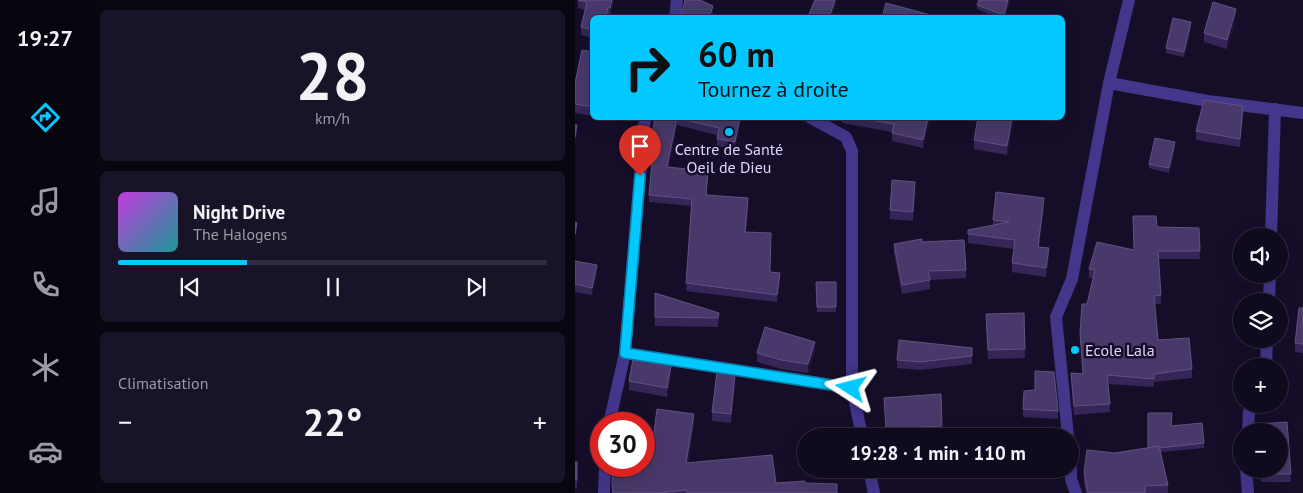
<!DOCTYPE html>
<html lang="fr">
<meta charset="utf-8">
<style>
body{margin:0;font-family:"PT Sans",sans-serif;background:#191328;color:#f1f3f6;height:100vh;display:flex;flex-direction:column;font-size:19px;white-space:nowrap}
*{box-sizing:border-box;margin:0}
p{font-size:16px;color:#9c9aa4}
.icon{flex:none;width:28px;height:28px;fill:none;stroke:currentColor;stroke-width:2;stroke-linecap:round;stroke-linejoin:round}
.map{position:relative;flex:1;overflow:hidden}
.side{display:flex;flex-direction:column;gap:10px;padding:10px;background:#090611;width:485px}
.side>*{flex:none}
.guide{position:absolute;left:15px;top:15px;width:475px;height:105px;border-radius:8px;box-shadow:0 5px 20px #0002,0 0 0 1px #302b3d;background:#02c8ff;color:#111;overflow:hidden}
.fabs{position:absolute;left:658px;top:228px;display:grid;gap:10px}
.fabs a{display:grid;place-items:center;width:55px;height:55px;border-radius:50%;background:#100a1f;box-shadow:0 5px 20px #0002,0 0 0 1px #302b3d;font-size:25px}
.speed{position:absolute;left:15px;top:412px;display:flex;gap:10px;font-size:25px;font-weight:700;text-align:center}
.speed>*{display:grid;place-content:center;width:65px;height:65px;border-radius:50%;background:#100a1f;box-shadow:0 5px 20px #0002,0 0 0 1px #302b3d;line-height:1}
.speed .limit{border:8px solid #d22;background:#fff;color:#111}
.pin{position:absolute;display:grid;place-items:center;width:42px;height:42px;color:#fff;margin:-51px -21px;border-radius:50% 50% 50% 0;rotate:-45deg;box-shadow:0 0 5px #0007}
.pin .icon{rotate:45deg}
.me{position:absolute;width:55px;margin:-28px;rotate:279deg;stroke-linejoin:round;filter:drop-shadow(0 0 4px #0008)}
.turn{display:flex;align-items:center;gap:18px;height:105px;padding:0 25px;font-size:22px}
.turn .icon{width:65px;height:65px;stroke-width:2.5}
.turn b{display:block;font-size:35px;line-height:42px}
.big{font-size:38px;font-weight:700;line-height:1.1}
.side .tile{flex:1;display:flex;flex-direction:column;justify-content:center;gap:8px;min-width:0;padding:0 18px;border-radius:8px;background:#191328}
.side .dial{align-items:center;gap:0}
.dial b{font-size:65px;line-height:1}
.song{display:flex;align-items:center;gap:15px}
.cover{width:60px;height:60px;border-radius:8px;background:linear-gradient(135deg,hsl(290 70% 55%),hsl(180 70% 35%))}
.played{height:5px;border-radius:2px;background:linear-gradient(90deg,#02c8ff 30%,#302b3d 30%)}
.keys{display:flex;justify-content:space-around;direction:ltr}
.heat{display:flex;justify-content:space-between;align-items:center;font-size:28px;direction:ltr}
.trip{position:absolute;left:222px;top:428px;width:282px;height:50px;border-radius:25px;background:#100a1f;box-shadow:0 5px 20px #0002,0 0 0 1px #302b3d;font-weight:700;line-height:50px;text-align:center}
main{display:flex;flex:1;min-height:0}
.menu{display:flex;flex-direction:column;width:90px;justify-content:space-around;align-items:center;background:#06040c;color:#9c9aa4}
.menu .icon{width:35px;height:35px}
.menu .on{color:#02c8ff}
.menu b{font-size:22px;color:#f1f3f6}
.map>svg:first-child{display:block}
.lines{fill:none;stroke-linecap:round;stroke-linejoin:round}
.street{stroke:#43368b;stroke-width:12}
.wall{fill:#362658}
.shaded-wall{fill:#21153d}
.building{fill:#48396a;stroke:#605281}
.route-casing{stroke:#0182a6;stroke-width:12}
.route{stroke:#02c8ff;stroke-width:9}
.poi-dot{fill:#02c8ff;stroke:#160e29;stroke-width:2}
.labels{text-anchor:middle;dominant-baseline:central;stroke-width:5;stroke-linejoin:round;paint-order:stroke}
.poi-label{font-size:16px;fill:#dfd6ff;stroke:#160e29}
</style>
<main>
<nav class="menu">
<b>19:27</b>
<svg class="icon on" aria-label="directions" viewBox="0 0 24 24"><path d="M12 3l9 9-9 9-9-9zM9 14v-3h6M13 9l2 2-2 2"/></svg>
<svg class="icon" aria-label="music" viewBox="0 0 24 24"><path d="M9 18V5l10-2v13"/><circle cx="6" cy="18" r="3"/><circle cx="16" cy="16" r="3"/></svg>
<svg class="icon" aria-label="phone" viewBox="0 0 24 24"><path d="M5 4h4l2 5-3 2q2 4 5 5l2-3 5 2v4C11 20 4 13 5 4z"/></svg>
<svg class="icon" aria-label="climate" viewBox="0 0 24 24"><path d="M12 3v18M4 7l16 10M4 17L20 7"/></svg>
<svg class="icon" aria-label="car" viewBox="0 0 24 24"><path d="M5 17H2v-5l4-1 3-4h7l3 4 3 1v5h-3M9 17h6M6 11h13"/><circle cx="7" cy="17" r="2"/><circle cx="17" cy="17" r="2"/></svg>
</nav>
<section class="side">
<div class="tile dial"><b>28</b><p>km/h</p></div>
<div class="tile">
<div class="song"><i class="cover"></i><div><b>Night Drive</b><p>The Halogens</p></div></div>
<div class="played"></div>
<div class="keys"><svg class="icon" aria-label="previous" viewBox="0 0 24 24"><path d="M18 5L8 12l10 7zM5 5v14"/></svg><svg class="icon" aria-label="pause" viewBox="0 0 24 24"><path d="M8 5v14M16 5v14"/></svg><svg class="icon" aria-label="next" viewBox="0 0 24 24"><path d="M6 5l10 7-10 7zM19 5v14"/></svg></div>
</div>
<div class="tile"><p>Climatisation</p>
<div class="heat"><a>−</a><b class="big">22°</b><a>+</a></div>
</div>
</section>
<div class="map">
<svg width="728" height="493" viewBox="0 0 728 493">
<rect width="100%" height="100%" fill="#160e29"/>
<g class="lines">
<!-- street -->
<g class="street">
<path d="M100,18L102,0"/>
<path d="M534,83L633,101L728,113"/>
<path d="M236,118L271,137L277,151V388L287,436"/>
<path d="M696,236L700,109"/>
<path d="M694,301L695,274"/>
<path d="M50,353L277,388"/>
<path d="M691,366L692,339"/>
<path d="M34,424L50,353L70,118"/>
<path d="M673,431L674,411L677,404"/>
<path d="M493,436L481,317L497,279L534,83L554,0"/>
<path d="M294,469L299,493"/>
<path d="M496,469V479L501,493"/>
<path d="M671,469L673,493"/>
<path d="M29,493L30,466"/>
</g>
</g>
<!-- wall -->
<g class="wall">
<path d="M3,0H39L35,16L33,15L18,18V38L6,35V27L10,10L3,8Z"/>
<path d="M240,0H262L256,18H234V14Z"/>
<path d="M404,0H435L430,18H423L402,9V5Z"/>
<path d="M661,18L652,49L629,42V33Z"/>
<path d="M616,27L609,57L591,53V48Z"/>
<path d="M18,52V116L0,113V83Z"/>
<path d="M668,115L665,147L621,140V131Z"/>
<path d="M80,118H166L160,149L142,146V135L102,125L93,167L133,179L131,195L173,205L171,232L195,272L205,281L202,302L111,291L116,206L74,202V195L78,148L76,147V138Z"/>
<path d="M267,118H355L348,148L317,141V132L267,123Z"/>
<path d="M439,118L432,155L399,149V140Z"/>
<path d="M600,147L594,173L574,168V164Z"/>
<path d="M340,191L338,221L315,219V210Z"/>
<path d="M469,207L464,247L474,257L471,277L437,272V263L439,249L393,243V230L418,225V220Z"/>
<path d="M582,227L624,228L625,259H584L586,304H580L583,340L617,369V378L579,382V387L533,384L535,412L499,415L496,381V373L508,374L505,333L518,278H514V269L559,250Z"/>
<path d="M347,242L391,270V278L355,280V289L327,294L319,253V244Z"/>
<path d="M0,261L22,273L17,295L0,292Z"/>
<path d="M241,282H261V312H242Z"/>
<path d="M80,293L144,313L143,327L80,326Z"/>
<path d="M728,308V353L720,352V343Z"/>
<path d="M449,313L450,358L413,359L411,323Z"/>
<path d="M397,348V364L345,370L322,368V360Z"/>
<path d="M240,351L233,373L206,369L182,362V353Z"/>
<path d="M96,375L92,397L54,390V381Z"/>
<path d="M160,383L156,423L137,421V412Z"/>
<path d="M309,398L367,426V435L341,436H311Z"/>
<path d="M448,409L483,411V419L448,417Z"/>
<path d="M712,422L716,482H686L685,469H704V431H682V424Z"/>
<path d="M119,424L113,463L201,483H230L262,493H37V484Z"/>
<path d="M596,426L629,443V448L585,452L593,485V493H511L509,484V472L540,453L573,448Z"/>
<rect x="0" y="462" width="2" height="27"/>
<path d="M433,469H461V475L434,478Z"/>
</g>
<!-- shaded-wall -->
<g class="shaded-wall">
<path d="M37,0H39L35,16V8Z"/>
<path d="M260,0H262L256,18H254Z"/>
<path d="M433,0H435L430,18H429Z"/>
<path d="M138,6V15L137,18H134Z"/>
<path d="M33,7V18H31Z"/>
<path d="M661,9V18L652,49V40Z"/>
<path d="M616,22V27L609,57V52Z"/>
<path d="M668,106V115L665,147V139Z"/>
<path d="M102,118V125L92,175V167Z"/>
<path d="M165,118H166L160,149V142Z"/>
<path d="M353,118H355L348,148V140Z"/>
<path d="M437,118H439L432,155V146Z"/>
<path d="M2,125V134L0,146V137Z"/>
<path d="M600,142V147L594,173V168Z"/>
<path d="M340,182V191L338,221V212Z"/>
<path d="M469,198V207L463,256V247Z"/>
<path d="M2,223V230L0,241V234Z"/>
<path d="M474,248V257L471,277V268Z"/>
<path d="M22,265V273L17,295V288Z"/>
<path d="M205,273V281L202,302V295Z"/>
<path d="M240,342V351L233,373V364Z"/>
<path d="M96,366V375L92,397V388Z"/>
<path d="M160,374V383L156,423V414Z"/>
<path d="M119,414V424L111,472V463Z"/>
</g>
<!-- building -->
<g class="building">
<path d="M3,0H37L35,8L33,7L31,18H18V30L6,27L12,2Z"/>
<path d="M110,0H125L138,6L134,18L102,17L107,13Z"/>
<path d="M240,0H260L254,18H244L234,14Z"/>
<path d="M404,0H433L429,15L402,5Z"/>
<path d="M638,2L661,9L652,40L629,33Z"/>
<path d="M311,3L367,18H307Z"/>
<path d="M598,18L616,22L609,52L591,48Z"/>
<path d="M7,50L18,52V107L0,104V83Z"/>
<path d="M629,100L668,106L665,139L621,131Z"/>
<path d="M80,118H102L92,167L133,171L131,195L173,198L170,232L196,233L195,272L205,273L202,295L111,283L117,199L74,195L79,141L76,140Z"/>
<path d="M102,118H165L160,142L142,139L144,128Z"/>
<path d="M283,118H353L348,140L317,133L319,124Z"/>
<path d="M403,118H437L432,146L399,140Z"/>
<path d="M0,125H2L0,137Z"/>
<path d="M580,138L600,142L594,168L574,164Z"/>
<path d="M317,180L340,182L338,212L315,210Z"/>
<path d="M421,192L469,198L463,247L474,248L471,268L437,263L440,240L393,234V230L434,222L418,220Z"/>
<path d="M558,216H581L582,227L624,228L625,251H583L586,295L579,296L583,340L614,338L617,369L579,374V379L532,375L535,404L499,406L496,373L508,374L505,333L507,304H512L520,270L514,269L522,242L559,250Z"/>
<path d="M0,222L2,223L0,234Z"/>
<path d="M347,239V242L389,240L391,270L353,271L355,280L327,285L319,244Z"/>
<path d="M0,261L22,265L17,288L0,284Z"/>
<path d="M241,282H261V307H242Z"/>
<path d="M80,293L144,313L143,318L80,317Z"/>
<path d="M724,308H728V344L720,343Z"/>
<path d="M449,313L450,349L413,350L411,314Z"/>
<path d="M190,327L240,342L233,364L206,360L182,353Z"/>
<path d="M324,340L397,348V356L345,362L322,360Z"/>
<path d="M58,359L96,366L92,388L54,381Z"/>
<path d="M460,371L479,372L483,411L448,409L449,391L460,390Z"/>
<path d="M142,372L160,374L156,414L137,412Z"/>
<path d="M366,394L367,426L311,429L309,398Z"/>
<path d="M82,409L119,414L111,463L197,455L201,483L230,481V483L262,484V493H112V490L82,493H38L37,484L38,466H69V456H76Z"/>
<path d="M573,413H597L596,426L627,423L629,443L584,448V446L573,448Z"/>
<path d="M712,422L716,474H686L685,469H704V431H683L682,424Z"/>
<path d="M584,446L593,485L570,486V493H513L509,472L512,450L540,453Z"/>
<rect x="0" y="462" width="2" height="18"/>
<path d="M434,469H461V470L434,473Z"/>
</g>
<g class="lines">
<defs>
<path id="route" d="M65,176L50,353L276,388"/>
</defs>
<!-- route casing -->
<use href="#route" class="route-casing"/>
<!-- route -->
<use href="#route" class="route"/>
</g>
<!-- markers -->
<g class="poi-dot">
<circle cx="154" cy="132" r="5"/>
<circle cx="500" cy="350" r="5"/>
</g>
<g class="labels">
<!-- poi labels -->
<g class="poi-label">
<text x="154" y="149">Centre de Santé<tspan x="154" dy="18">Oeil de Dieu</tspan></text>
<text x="510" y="350" text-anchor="start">Ecole Lala</text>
</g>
</g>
</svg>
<div class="fabs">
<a><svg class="icon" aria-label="sound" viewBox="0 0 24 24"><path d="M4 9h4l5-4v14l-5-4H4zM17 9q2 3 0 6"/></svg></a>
<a><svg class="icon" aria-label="layers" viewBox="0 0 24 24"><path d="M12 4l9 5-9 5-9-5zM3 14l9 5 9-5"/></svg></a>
<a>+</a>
<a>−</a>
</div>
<div class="speed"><div class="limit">30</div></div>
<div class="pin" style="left:65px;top:176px;background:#d93025"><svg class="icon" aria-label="arrive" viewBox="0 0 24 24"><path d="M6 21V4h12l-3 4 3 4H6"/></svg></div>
<svg class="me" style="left:276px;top:388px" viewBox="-20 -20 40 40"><path d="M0-17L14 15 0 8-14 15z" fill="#02c8ff" stroke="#fff" stroke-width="4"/></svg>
<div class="trip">19:28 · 1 min · 110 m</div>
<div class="guide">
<div class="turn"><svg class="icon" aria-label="right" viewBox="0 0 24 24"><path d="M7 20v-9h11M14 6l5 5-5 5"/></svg><div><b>60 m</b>Tournez à droite</div></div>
</div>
</div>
</main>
